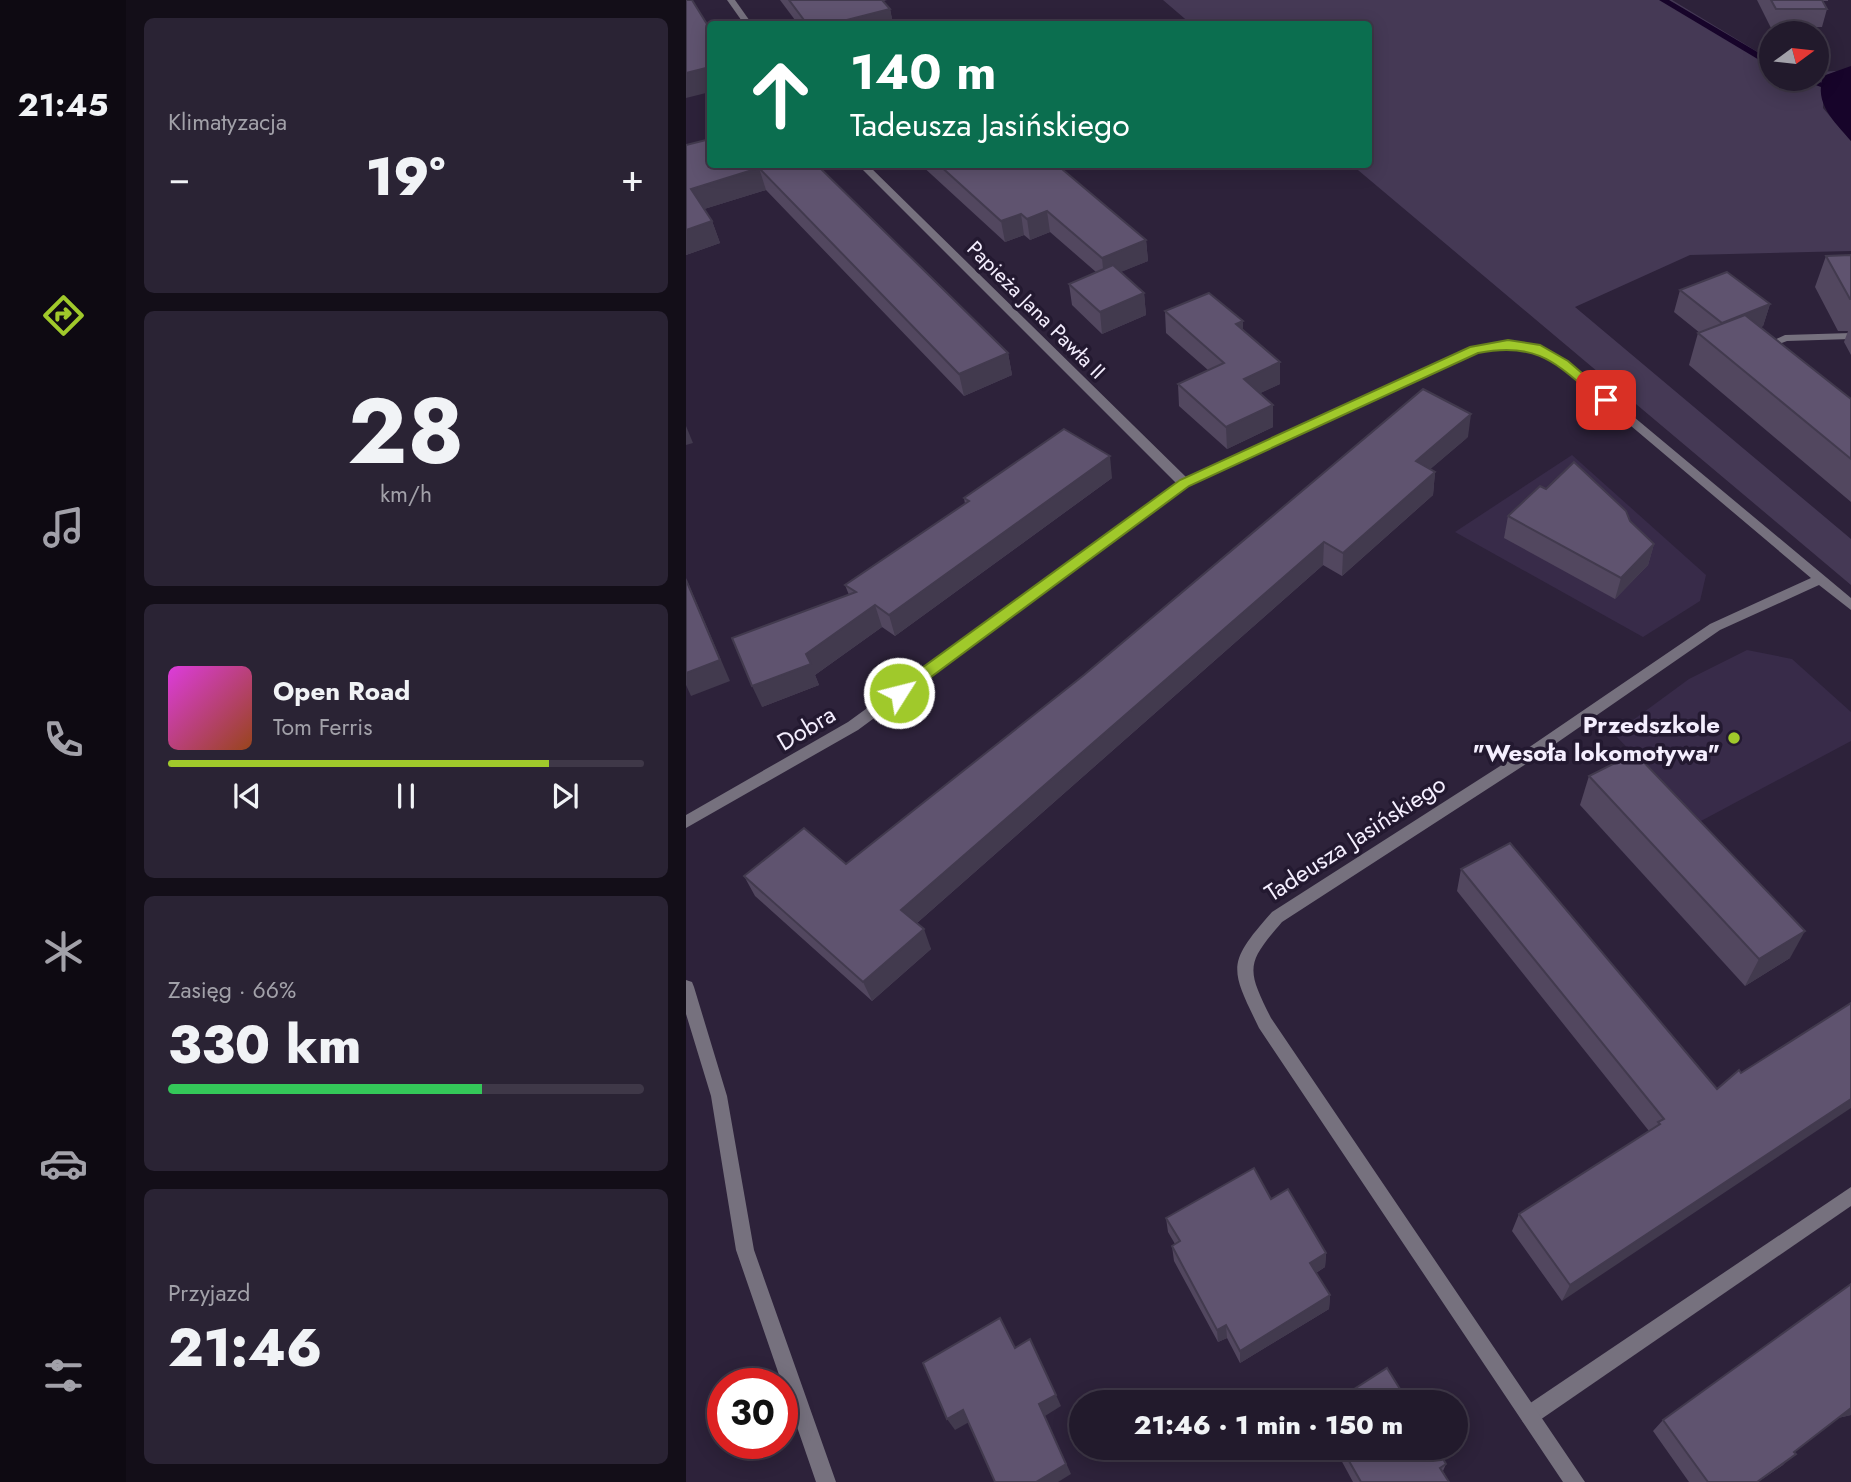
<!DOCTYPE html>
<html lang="pl">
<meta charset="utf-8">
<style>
body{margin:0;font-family:Jost,sans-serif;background:#2a2334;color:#f1f3f6;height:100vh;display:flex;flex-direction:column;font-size:26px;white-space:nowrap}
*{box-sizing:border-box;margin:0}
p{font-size:23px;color:#a2a1a9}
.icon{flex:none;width:38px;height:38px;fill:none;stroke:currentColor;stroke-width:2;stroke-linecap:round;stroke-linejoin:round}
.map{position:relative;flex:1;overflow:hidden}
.side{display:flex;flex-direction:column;gap:18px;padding:18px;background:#130e18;width:560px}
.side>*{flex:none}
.hud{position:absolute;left:21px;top:21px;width:665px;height:147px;border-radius:7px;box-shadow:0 4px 18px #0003,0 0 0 2px #3f3848;background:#0b6e4f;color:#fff;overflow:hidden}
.needle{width:46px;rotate:75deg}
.controls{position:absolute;left:1073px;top:21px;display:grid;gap:14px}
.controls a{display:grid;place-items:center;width:70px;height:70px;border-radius:50%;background:#221a2c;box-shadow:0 4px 18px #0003,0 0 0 2px #3f3848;font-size:35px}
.speed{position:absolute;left:21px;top:1368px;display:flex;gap:14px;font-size:35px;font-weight:700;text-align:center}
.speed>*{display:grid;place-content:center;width:91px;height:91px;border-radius:50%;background:#221a2c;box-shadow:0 4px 18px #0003,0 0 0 2px #3f3848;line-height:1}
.speed .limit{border:10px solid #d22;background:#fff;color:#111}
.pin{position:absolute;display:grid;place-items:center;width:60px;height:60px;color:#fff;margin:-30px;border-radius:14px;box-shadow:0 4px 10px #0006}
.me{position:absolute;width:77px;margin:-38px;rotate:54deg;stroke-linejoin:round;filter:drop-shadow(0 0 5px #0008)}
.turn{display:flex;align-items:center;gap:24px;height:147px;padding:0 28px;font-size:32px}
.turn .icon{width:91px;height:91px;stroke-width:2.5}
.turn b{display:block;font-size:49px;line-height:60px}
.big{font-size:52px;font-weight:800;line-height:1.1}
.side .widget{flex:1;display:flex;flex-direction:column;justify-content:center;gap:10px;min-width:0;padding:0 24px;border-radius:10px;background:#2a2334}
.side .dial{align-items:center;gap:0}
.dial b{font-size:91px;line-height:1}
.song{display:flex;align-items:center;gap:21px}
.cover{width:84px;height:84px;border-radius:10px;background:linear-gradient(135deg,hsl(300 70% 55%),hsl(20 70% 35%))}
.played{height:7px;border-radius:4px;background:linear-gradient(90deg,#a0c92b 80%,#3f3848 80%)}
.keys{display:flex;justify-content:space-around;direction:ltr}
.heat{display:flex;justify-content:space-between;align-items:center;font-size:38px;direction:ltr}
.charge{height:10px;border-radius:5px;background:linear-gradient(90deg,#34c759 66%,#3f3848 0)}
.trip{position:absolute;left:383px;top:1390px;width:399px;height:70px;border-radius:35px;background:#221a2c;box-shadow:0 4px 18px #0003,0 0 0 2px #3f3848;font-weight:800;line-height:70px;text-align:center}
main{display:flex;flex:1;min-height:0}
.dock{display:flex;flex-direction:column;width:126px;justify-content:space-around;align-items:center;background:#0e0a12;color:#a2a1a9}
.dock .icon{width:49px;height:49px}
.dock .active{color:#a0c92b}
.dock b{font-size:32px;color:#f1f3f6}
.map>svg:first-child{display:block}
.built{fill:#382b49}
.green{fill:#453955}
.water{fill:#17042a}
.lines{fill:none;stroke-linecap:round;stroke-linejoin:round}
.stream{fill:#17042a;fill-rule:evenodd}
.service{fill:#76717e;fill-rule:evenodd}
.minor{fill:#76717e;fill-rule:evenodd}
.wall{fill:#52475f}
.shaded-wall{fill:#423a4e}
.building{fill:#5f536f;stroke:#423a4e;stroke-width:2}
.route{fill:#a0c92b;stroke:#68831c;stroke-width:2}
.poi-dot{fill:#a0c92b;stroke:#231930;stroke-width:2.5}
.labels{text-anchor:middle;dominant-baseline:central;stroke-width:7;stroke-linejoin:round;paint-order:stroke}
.far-street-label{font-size:21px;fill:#f4eefe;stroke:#231930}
.poi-label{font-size:24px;font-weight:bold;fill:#f4eefe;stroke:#231930;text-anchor:end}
.street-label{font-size:24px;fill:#f4eefe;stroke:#231930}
</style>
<main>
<nav class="dock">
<b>21:45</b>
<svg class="icon active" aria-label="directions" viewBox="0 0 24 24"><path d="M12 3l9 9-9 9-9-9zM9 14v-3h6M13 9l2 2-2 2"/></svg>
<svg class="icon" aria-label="music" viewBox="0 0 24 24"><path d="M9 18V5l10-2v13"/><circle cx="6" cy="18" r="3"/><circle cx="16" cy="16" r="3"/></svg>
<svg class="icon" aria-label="phone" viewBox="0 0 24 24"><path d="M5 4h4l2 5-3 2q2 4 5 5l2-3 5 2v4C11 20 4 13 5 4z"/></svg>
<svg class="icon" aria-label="climate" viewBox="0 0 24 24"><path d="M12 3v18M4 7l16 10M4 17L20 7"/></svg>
<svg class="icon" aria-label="car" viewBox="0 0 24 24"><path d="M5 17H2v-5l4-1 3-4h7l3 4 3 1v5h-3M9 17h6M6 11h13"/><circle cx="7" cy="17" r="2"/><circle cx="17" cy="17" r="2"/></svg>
<svg class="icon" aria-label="filters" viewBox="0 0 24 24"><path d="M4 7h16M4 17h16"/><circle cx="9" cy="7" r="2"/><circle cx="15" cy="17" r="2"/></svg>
</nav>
<section class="side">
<div class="widget"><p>Klimatyzacja</p>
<div class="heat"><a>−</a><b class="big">19°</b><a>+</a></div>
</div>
<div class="widget dial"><b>28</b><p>km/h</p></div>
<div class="widget">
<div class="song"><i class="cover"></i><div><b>Open Road</b><p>Tom Ferris</p></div></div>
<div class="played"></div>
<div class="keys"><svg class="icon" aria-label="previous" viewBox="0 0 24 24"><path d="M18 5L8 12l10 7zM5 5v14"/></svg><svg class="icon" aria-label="pause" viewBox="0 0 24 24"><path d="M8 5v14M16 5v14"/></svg><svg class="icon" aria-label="next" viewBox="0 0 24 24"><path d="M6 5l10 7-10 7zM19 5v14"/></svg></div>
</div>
<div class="widget"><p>Zasięg · 66%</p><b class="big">330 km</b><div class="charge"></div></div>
<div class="widget"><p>Przyjazd</p><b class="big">21:46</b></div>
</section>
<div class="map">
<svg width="1165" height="1482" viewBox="0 0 1165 1482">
<rect width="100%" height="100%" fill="#2d223a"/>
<!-- built -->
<g class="built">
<path d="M886,455L1020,575L1014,601L957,637L769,532Z"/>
<path d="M1061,650L1106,659L1165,712V741L1013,822L928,734L1003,679Z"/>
</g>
<!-- green -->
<path class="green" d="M477,0H986L1085,60V79H1130L1131,72L1151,71L1138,76L1137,108L1165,141V251L1004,255L889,307L1165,539V585L666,165L682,164V24H505Z"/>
<!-- water -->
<path class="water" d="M1165,66V141C1148,121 1128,104 1137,76Z"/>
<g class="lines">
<!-- stream -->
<g class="stream">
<path d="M973,0H983L1085,60V67Z"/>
<path d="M1113,79H1126L1139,84L1135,87Z"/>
</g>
<!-- service -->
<g class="service">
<path d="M1165,333V339L1101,341L1093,344L1097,355L1091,358L1085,355L1082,343L1099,335Z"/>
<path d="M1165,1187V1206L851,1422L844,1425L837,1422L834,1415L837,1408Z"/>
</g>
<!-- minor -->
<g class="minor">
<path d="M41,0H49L66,24H58Z"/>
<path d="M171,164H181L500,477L785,347C821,338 850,344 882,362L1165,598V610L1133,585L1034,630L846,760L596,922C560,964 560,968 585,1018L899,1482H877L573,1028C544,968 540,964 586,912L836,752L1024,624L1125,578L874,366C844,350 826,346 792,352L502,486L172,730L0,828V815L162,722L490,483Z"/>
<path d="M0,980L6,982L8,987L41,1096L68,1250L150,1482H130L50,1250L25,1096L0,1014Z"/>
</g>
</g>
<!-- wall -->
<g class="wall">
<path d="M94,0H201L197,1L204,9L207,24H112Z"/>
<path d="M1071,0H1142V1H1137L1141,9L1136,27L1085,28Z"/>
<path d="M0,145L130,164L322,353L326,375L278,396L80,190L18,209L26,221L34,243L0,255Z"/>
<path d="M234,164H370L460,240L462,261L434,272L458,293L460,315L416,334L386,305L383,284L410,272L364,232L344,240L338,235L319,242Z"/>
<path d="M1165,255V355L1158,342L1162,331H1152L1129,287L1140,256Z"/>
<path d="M994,290L1084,304L1077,326L1075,327L1165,399V502L1003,365L1012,333H1014L988,312Z"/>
<path d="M479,311L557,321V331L594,384L574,393L587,427L541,449L493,406L492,384L522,370L480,333Z"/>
<path d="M782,437L744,469L749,472L747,495L656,576L637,565L231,923L245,949L186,1001L69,896L58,876L160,864Z"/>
<path d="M426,478L209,636L196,627L129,675L133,685L76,707L163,595L159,585L279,504L278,498Z"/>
<path d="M822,516L944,521L968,544L962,565L929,599L818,538Z"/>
<path d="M903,776L1104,958L1059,986L894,805Z"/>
<path d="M775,869L1031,1089L1055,1073L876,1301L826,1231L833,1214L963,1131L771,891Z"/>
<path d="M585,1199L640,1253L639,1267L630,1273L644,1295L643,1309L554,1363L541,1338L532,1342L488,1261L486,1246L489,1244L482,1232L480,1218Z"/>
<path d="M1165,1415L1152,1418L1108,1452L1097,1465L1072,1482H1003L967,1431L977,1420Z"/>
<path d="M648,1447H750L760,1464L757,1471L763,1482H667Z"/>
</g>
<!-- shaded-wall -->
<g class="shaded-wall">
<path d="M204,9L207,24H145Z"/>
<path d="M24,67V92L0,98V73Z"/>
<path d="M73,168L80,190L12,211L5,189Z"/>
<path d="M361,211L364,232L344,240L341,219Z"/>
<path d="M335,214L338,235L319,242L315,221Z"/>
<path d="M26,221L34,243L0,255V230Z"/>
<path d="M460,240L462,261L418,279L416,258Z"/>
<path d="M458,293L460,315L416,334L414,312Z"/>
<path d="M1084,304L1077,326L1030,345L1036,323Z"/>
<path d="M557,321V343L550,324Z"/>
<path d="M322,353L326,375L278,396L273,374Z"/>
<path d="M594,362V384L558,401V379Z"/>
<path d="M587,405V427L541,449L540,427Z"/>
<path d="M785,414L782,437L727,484L730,461Z"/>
<path d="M0,426L7,443L0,445Z"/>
<path d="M424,456L426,478L209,636L203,615Z"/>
<path d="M749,472L747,495L656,576L657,553Z"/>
<path d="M638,542L637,565L223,930L215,910Z"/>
<path d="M968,544L962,565L929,599L935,578Z"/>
<path d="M0,578L44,681L5,696L0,685Z"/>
<path d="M189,605L196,627L129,675L133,685L76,707L66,686L120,654Z"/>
<path d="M238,929L245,949L186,1001L177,982Z"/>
<path d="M1119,931L1104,958L1059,986L1073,959Z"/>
<path d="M1165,1099V1108L876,1301L884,1285Z"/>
<path d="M640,1253L639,1267L623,1277L624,1263Z"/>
<path d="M644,1295L643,1309L554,1363V1351Z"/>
<path d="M540,1325L541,1338L532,1342L531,1330Z"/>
<path d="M370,1395L375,1406L359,1416L385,1474L372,1482H350L353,1404Z"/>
<path d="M1165,1408V1415L1152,1418Z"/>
<path d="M277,1410L285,1421L269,1430L261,1419Z"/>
</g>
<!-- building -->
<g class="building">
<path d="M0,0H6L24,29V67L0,73Z"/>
<path d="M103,0H196L204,9L145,24H146H121Z"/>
<path d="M1085,0H1136L1141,9H1090Z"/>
<path d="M24,139V164H130L322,353L273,374L73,168L5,189L26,221L0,230V145Z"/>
<path d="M252,164H370L460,240L416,258L361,211L341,219L335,214L315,221Z"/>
<path d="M1165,255V299H1164L1140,256Z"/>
<path d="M427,265L458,293L414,312L383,284Z"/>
<path d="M1041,272L1084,304L1036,323L994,290Z"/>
<path d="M523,293L557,321L550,324L594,362L558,379L587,405L540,427L492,384L538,363L479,311Z"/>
<path d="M1059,315L1165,399V459L1012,333Z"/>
<path d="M737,389L785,414L730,461L749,472L657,553L638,542L215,910L238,929L177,982L58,876L118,828L160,864L398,675Z"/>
<path d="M378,429L424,456L203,615L189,605L120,654L125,664L66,686L46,638L170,592L159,585L283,501L278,498Z"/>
<path d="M888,462L940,511L944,521L968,544L935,578L822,516L854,486L860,489Z"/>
<path d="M0,580L34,660L0,673Z"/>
<path d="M949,753L1119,931L1073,959L903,776Z"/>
<path d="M824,843L1031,1089L1053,1070L1055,1073L1165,1003V1099L884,1285L833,1214L974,1124L972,1122L978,1119L775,869Z"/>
<path d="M568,1168L585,1199L602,1189L640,1253L624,1263L644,1295L554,1351L540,1325L531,1330L486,1246L494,1241L480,1218Z"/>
<path d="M1165,1284V1408L1108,1452L1110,1454L1071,1482H1022L977,1420Z"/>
<path d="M314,1318L329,1348L344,1339L370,1395L353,1404L380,1464L350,1482H309L277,1410L261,1419L237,1363Z"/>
<path d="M701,1368L719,1397L730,1390L737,1402H648Z"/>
<path d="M655,1447H750L760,1464L754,1468L763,1482H675Z"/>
</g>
<!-- route -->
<path class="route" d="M822,340L854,345L882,361L927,400L916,402C871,365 854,341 792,353L503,486L218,697H207V689L494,480L784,347Z"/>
<!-- markers -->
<circle class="poi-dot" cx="1048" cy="738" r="7"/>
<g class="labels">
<!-- far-street labels -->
<g class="far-street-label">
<text transform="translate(350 310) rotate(45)">Papieża Jana Pawła II</text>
</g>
<!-- poi labels -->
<g class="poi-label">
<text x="1034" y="724">Przedszkole<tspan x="1034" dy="28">"Wesoła lokomotywa"</tspan></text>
</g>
<!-- street labels -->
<g class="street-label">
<text transform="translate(120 728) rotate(-31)">Dobra</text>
<text transform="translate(669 838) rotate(-33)">Tadeusza Jasińskiego</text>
</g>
</g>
</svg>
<div class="controls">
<a><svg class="needle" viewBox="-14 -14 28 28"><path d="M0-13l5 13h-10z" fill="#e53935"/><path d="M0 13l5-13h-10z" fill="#a2a1a9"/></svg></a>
</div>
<div class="speed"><div class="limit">30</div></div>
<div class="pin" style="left:920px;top:400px;background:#d93025"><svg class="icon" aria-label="arrive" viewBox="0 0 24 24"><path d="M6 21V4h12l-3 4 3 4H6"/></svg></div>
<svg class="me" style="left:213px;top:693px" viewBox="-20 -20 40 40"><circle r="17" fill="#a0c92b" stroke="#fff" stroke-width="3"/><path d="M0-11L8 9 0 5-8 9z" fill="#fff"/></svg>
<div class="trip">21:46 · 1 min · 150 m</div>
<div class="hud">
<div class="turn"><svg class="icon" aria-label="ahead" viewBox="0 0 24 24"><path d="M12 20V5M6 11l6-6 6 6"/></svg><div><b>140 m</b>Tadeusza Jasińskiego</div></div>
</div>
</div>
</main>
